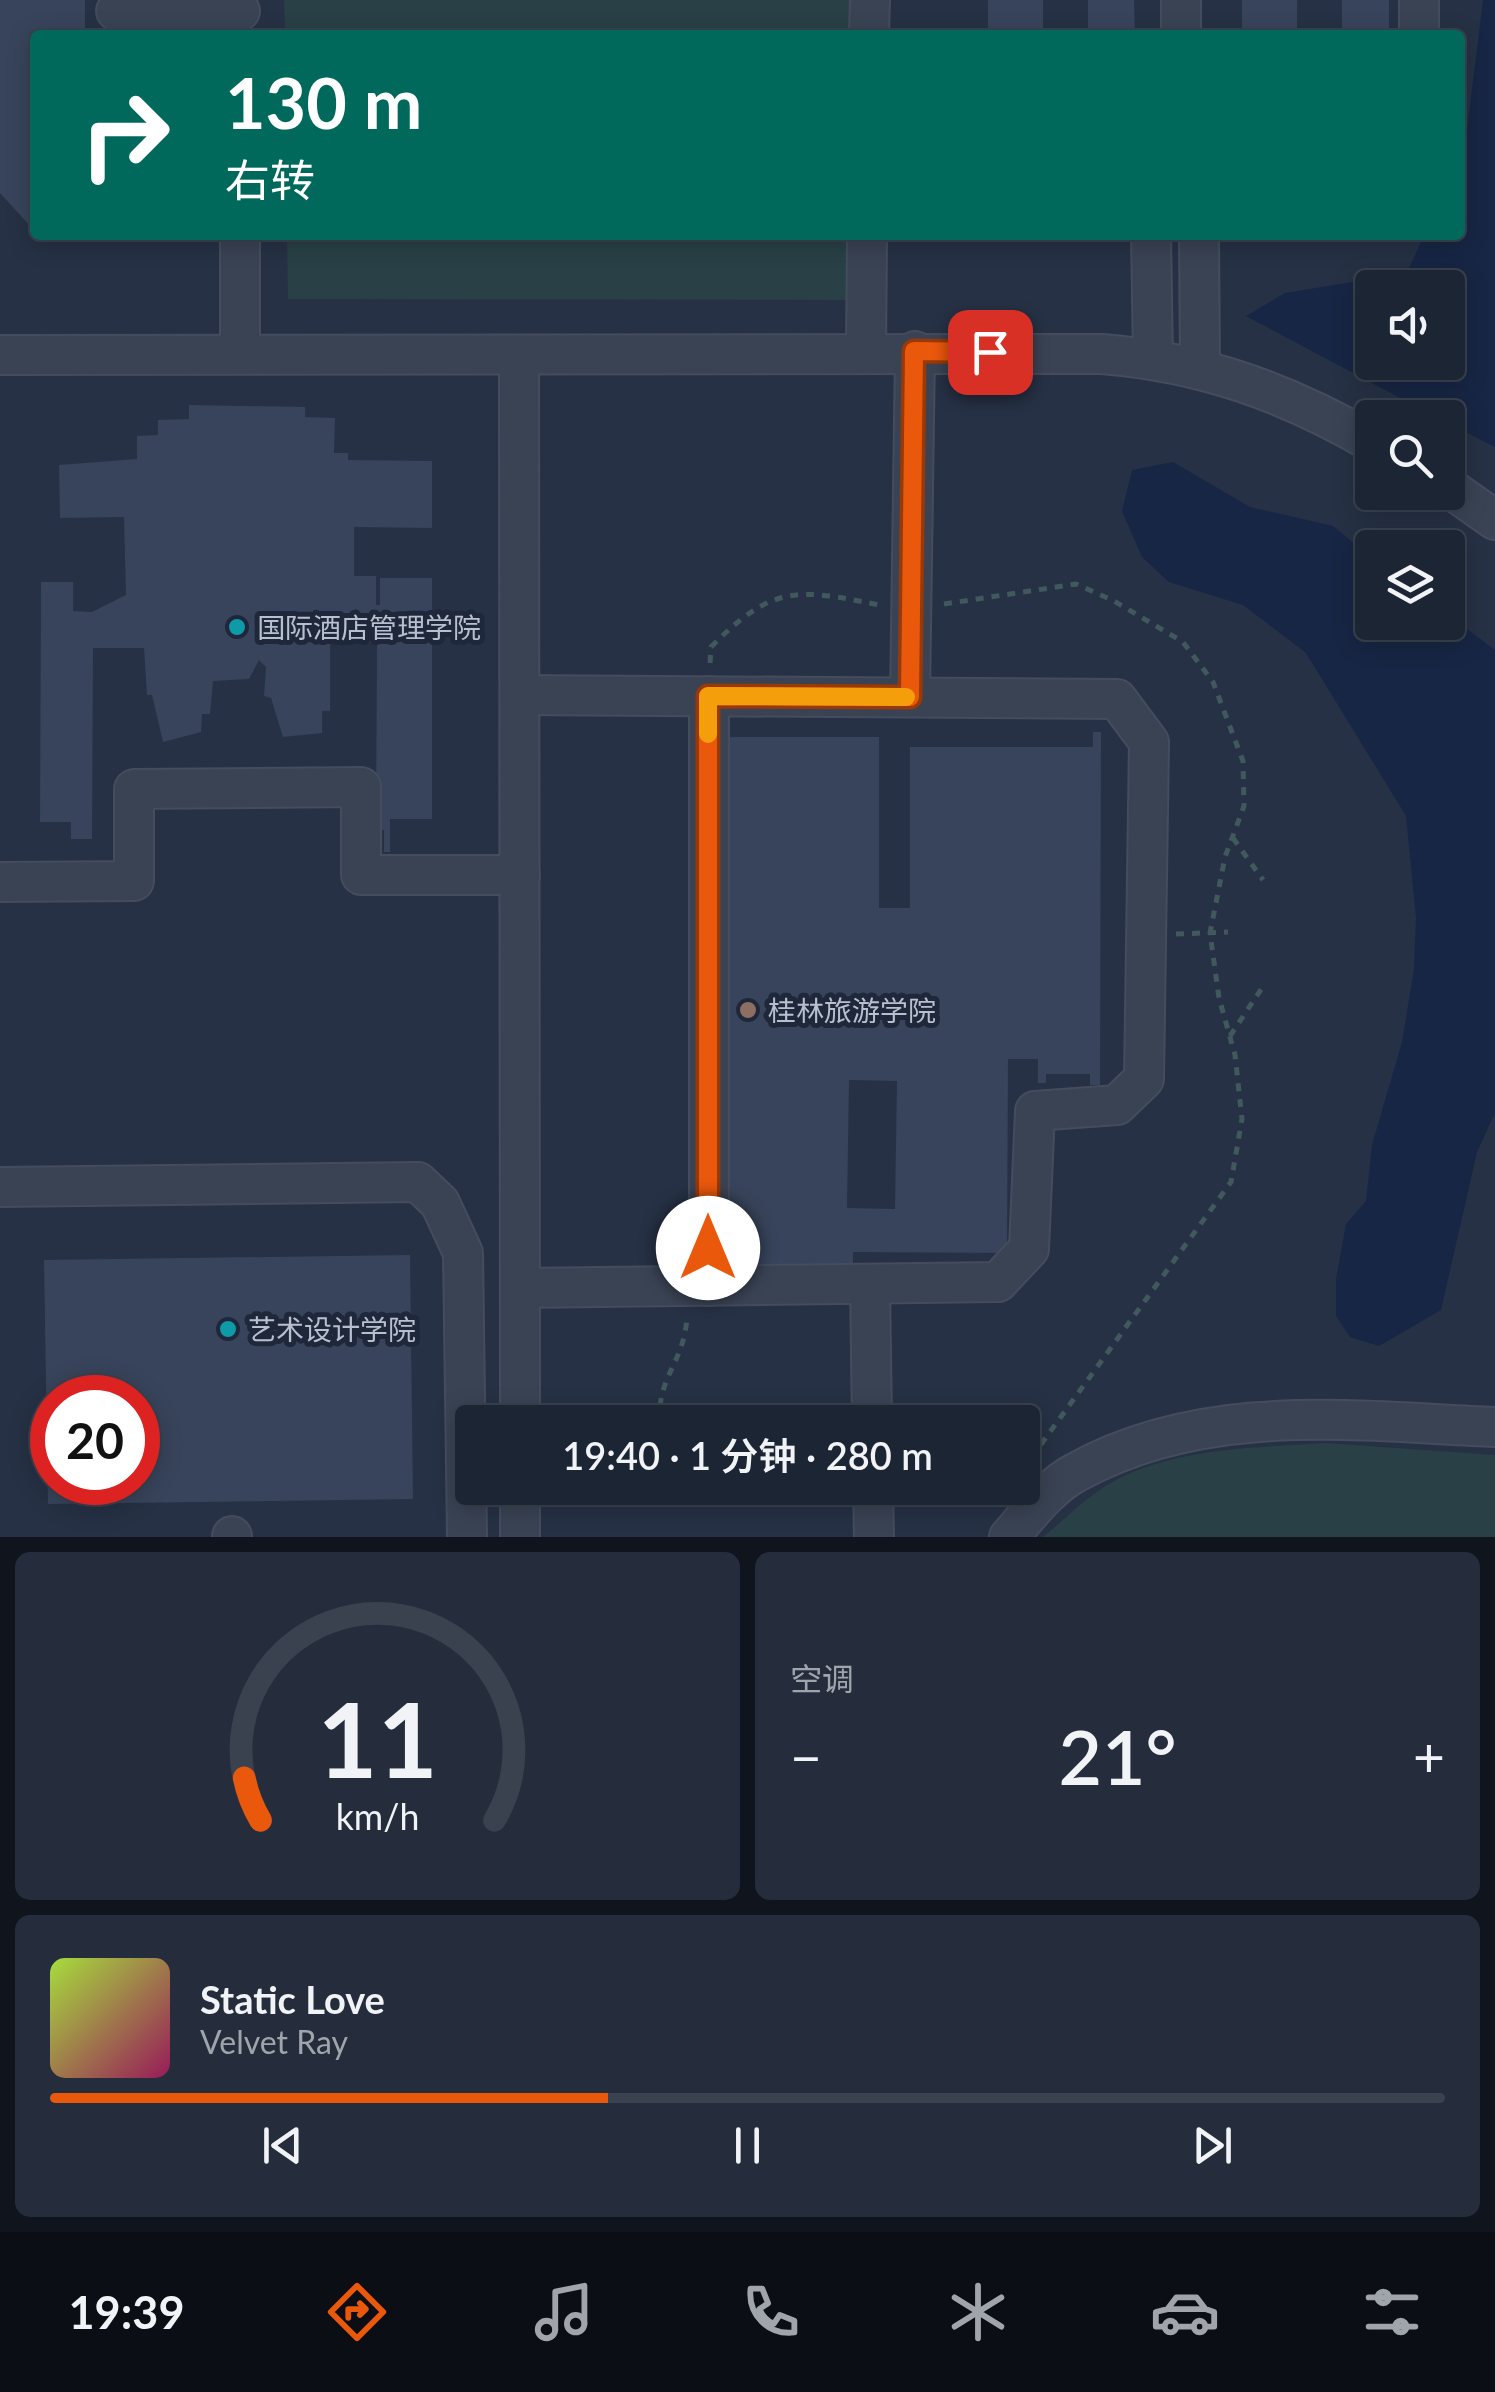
<!DOCTYPE html>
<html lang="zh">
<meta charset="utf-8">
<style>
body{margin:0;font-family:Lato,"Noto Sans SC",sans-serif;background:#252d3c;color:#f1f3f6;height:100vh;display:flex;flex-direction:column;font-size:38px;white-space:nowrap}
*{box-sizing:border-box;margin:0}
p{font-size:32px;color:#a0a5ac}
.icon{flex:none;width:55px;height:55px;fill:none;stroke:currentColor;stroke-width:2;stroke-linecap:round;stroke-linejoin:round}
.map{position:relative;height:1537px;overflow:hidden}
.sheet{display:flex;flex-direction:column;gap:15px;padding:15px;background:#0f141d;flex:1}
.sheet>*{flex:none}
.banner{position:absolute;left:30px;top:30px;width:1435px;height:210px;border-radius:10px;box-shadow:0 5px 25px #0003,0 0 0 2px #3a424f;background:#00695c;color:#fff;overflow:hidden}
.tools{position:absolute;left:1355px;top:270px;display:grid;gap:20px}
.tools a{display:grid;place-items:center;width:110px;height:110px;border-radius:10px;background:#1c2534;box-shadow:0 5px 25px #0003,0 0 0 2px #3a424f;font-size:50px}
.speed{position:absolute;left:30px;top:1375px;display:flex;gap:20px;font-size:50px;font-weight:700;text-align:center}
.speed>*{display:grid;place-content:center;width:130px;height:130px;border-radius:50%;background:#1c2534;box-shadow:0 5px 25px #0003,0 0 0 2px #3a424f;line-height:1}
.speed .limit{border:15px solid #d22;background:#fff;color:#111}
.pin{position:absolute;display:grid;place-items:center;width:85px;height:85px;color:#fff;margin:-42px;border-radius:20px;box-shadow:0 5px 15px #0006}
.me{position:absolute;width:110px;margin:-55px;rotate:0deg;stroke-linejoin:round;filter:drop-shadow(0 0 8px #0008)}
.turn{display:flex;align-items:center;gap:35px;height:210px;padding:0 30px;font-size:45px}
.turn .icon{width:130px;height:130px;stroke-width:2.5}
.turn b{display:block;font-size:70px;line-height:85px}
.big{font-size:75px;font-weight:600;line-height:1.1}
.sheet .card{flex:1;display:flex;flex-direction:column;justify-content:center;gap:15px;min-width:0;padding:0 35px;border-radius:15px;background:#252d3c}
.sheet .dial{align-items:center;gap:0}
.dial svg{height:260px;overflow:visible;fill:none;stroke:#3a424f;stroke-width:7;stroke-linecap:round;text-anchor:middle}
.dial text{fill:#f1f3f6;stroke:none}
.song{display:flex;align-items:center;gap:30px}
.cover{width:120px;height:120px;border-radius:15px;background:linear-gradient(135deg,hsl(80 70% 55%),hsl(330 70% 35%))}
.played{height:10px;border-radius:5px;background:linear-gradient(90deg,#ea580c 40%,#3a424f 40%)}
.keys{display:flex;justify-content:space-around;direction:ltr}
.heat{display:flex;justify-content:space-between;align-items:center;font-size:55px;direction:ltr}
.sheet .tiles{flex:1;display:grid;gap:15px;grid-template-columns:1fr 1fr}
.card:last-child{grid-column:span 2}
.trip{position:absolute;left:455px;top:1405px;width:585px;height:100px;border-radius:10px;background:#1c2534;box-shadow:0 5px 25px #0003,0 0 0 2px #3a424f;font-weight:600;line-height:100px;text-align:center}
.tabs{display:flex;height:160px;justify-content:space-around;align-items:center;background:#0b0f15;color:#a0a5ac}
.tabs .icon{width:70px;height:70px}
.tabs .active{color:#ea580c}
.tabs b{font-size:45px;color:#f1f3f6}
.map>svg:first-child{display:block}
.green{fill:#284046}
.water{fill:#172644;fill-rule:evenodd}
.building{fill:#38445b;fill-rule:evenodd}
.lines{fill:none;stroke-linecap:round;stroke-linejoin:round}
.minor-casing{stroke:#444c5e;stroke-width:42}
.path{stroke:#41595d;stroke-width:5;stroke-dasharray:8 8;stroke-linecap:butt}
.minor{stroke:#3a4354;stroke-width:38}
.route-casing{stroke:#983908;stroke-width:25}
.route{stroke:#ea580c;stroke-width:18}
.slow{stroke:#f59e0b;stroke-width:18}
.culture-dot{fill:#0f9aa8;stroke:#1f283a;stroke-width:4}
.education-dot{fill:#8d6e63;stroke:#1f283a;stroke-width:4}
.labels{text-anchor:middle;dominant-baseline:central;stroke-width:10;stroke-linejoin:round;paint-order:stroke}
.poi-label{font-size:28px;fill:#b8bfce;stroke:#1f283a;text-anchor:start}
</style>
<div class="map">
<svg width="1495" height="1537" viewBox="0 0 1495 1537">
<rect width="100%" height="100%" fill="#263145"/>
<!-- green -->
<g class="green">
<path d="M284,0H854L853,35H285Z"/>
<path d="M287,235H849L848,300L288,299Z"/>
<path d="M1326,1443L1495,1455V1537H1043C1063,1521 1082,1501 1104,1487C1168,1447 1253,1448 1326,1443Z"/>
</g>
<!-- water -->
<g class="water">
<path d="M1483,0H1495V447L1448,423V418L1436,417L1246,316L1285,293L1407,273L1424,235H1460V152L1466,138ZM1372,288H1448V362H1372Z"/>
<path d="M1173,462L1250,507L1333,526L1372,558V622H1448V615L1495,650V1113L1477,1152L1441,1310L1379,1346L1350,1337L1336,1316V1279L1346,1224L1366,1201L1372,1145L1402,1042L1414,969L1416,918L1406,816L1306,653L1243,605L1169,582L1142,557L1122,511L1132,470Z"/>
</g>
<!-- building -->
<g class="building">
<path d="M0,0H85V35H35L32,228L0,193Z"/>
<rect x="988" y="0" width="55" height="35"/>
<path d="M1088,0H1134L1135,35H1088Z"/>
<rect x="1242" y="0" width="55" height="35"/>
<rect x="1342" y="0" width="47" height="35"/>
<path d="M189,405L305,407V417L335,418L334,453H348V460L432,461V528L354,527V576H376V605H380V578H432V819H390V852H384V830H376L377,643H330V711H322V733L283,737L271,698L264,696L266,667L259,660L249,679L213,681L210,714H202L201,732L163,742L152,695H147L144,648H93L92,839H71V822H40L41,582H73V611L92,612L126,595L124,517L60,518L59,465L137,459V436L158,435V420L189,419Z"/>
<path d="M1093,732H1101L1100,1085H1090V1074H1046V1083H1038V1059H1008L1007,1253L853,1252V1265L742,1264V1248H726L725,737H879V908H910V747H1093ZM849,1080L897,1081L895,1209L847,1208Z"/>
<path d="M410,1255L413,1499L48,1504L44,1260ZM52,1398H138V1482H52Z"/>
</g>
<g class="lines">
<defs>
<g id="minor">
<path d="M1419,0V35"/>
<path d="M116,11H240"/>
<path d="M869,35L870,0"/>
<path d="M1181,35V0"/>
<path d="M240,235V354"/>
<path d="M1151,235L1153,358"/>
<path d="M1199,235L1200,368"/>
<path d="M866,352L867,235"/>
<path d="M0,355L1102,354C1202,362 1286,392 1372,442"/>
<path d="M519,356L520,1422"/>
<path d="M1448,487L1495,520"/>
<path d="M520,695L1117,699L1149,742L1144,1079L1117,1105L1035,1111L1029,1249L998,1282L520,1288"/>
<path d="M709,696V1286"/>
<path d="M910,697L915,351"/>
<path d="M0,882L134,881V789L361,787V875H520"/>
<path d="M0,1187L418,1182L440,1203L463,1253L467,1537"/>
<path d="M870,1284L872,1422"/>
<path d="M520,1488V1537"/>
<path d="M873,1488L874,1537"/>
<path d="M232,1537V1536"/>
<path d="M1009,1537C1028,1515 1050,1486 1075,1473C1204,1401 1353,1421 1495,1427"/>
</g>
</defs>
<!-- minor casing -->
<use href="#minor" class="minor-casing"/>
<!-- path -->
<g class="path">
<path d="M944,604L1076,584L1114,601L1183,642L1213,682L1243,761L1244,806L1225,857L1210,933L1219,998L1235,1055L1242,1119L1231,1182L1034,1454L1022,1463"/>
<path d="M710,663L711,647C772,585 797,588 879,605"/>
<path d="M1233,838L1263,880"/>
<path d="M1176,934L1228,932"/>
<path d="M1230,1036L1264,985"/>
<path d="M659,1422C659,1373 683,1365 687,1318"/>
<path d="M702,1488C734,1511 792,1500 828,1488"/>
<path d="M947,1488L987,1491L992,1488"/>
</g>
<!-- minor -->
<use href="#minor" class="minor"/>
</g>
<g class="lines">
<defs>
<path id="route" d="M708,1248V696L910,697L914,351L990,352"/>
</defs>
<!-- route casing -->
<use href="#route" class="route-casing"/>
<!-- route -->
<use href="#route" class="route"/>
<!-- slow -->
<path class="slow" d="M708,734V696L906,697"/>
</g>
<!-- markers -->
<g class="culture-dot">
<circle cx="237" cy="627" r="10"/>
<circle cx="228" cy="1329" r="10"/>
</g>
<circle class="education-dot" cx="748" cy="1010" r="10"/>
<g class="labels">
<!-- poi labels -->
<g class="poi-label">
<text x="257" y="627">国际酒店管理学院</text>
<text x="768" y="1010">桂林旅游学院</text>
<text x="248" y="1329">艺术设计学院</text>
</g>
</g>
</svg>
<div class="tools">
<a><svg class="icon" aria-label="sound" viewBox="0 0 24 24"><path d="M4 9h4l5-4v14l-5-4H4zM17 9q2 3 0 6"/></svg></a>
<a><svg class="icon" aria-label="search" viewBox="0 0 24 24"><circle cx="10" cy="10" r="6"/><path d="M15 15l6 6"/></svg></a>
<a><svg class="icon" aria-label="layers" viewBox="0 0 24 24"><path d="M12 4l9 5-9 5-9-5zM3 14l9 5 9-5"/></svg></a>
</div>
<div class="speed"><div class="limit">20</div></div>
<div class="pin" style="left:990px;top:352px;background:#d93025"><svg class="icon" aria-label="arrive" viewBox="0 0 24 24"><path d="M6 21V4h12l-3 4 3 4H6"/></svg></div>
<svg class="me" style="left:708px;top:1248px" viewBox="-20 -20 40 40"><circle r="19" fill="#fff"/><path d="M0-13L10 11 0 6-10 11z" fill="#ea580c"/></svg>
<div class="trip">19:40 · 1 分钟 · 280 m</div>
<div class="banner">
<div class="turn"><svg class="icon" aria-label="right" viewBox="0 0 24 24"><path d="M7 20v-9h11M14 6l5 5-5 5"/></svg><div><b>130 m</b>右转</div></div>
</div>
</div>
<section class="sheet">
<div class="tiles">
<div class="card dial"><svg viewBox="0 0 100 80">
<path d="M14 69A42 42 0 1 1 86 69"/>
<path d="M14 69A42 42 0 0 1 9 56" stroke="#ea580c"/>
<text x="50" y="56" font-size="32" font-weight="700">11</text>
<text x="50" y="72" font-size="11">km/h</text>
</svg></div>
<div class="card"><p>空调</p>
<div class="heat"><a>−</a><b class="big">21°</b><a>+</a></div>
</div>
<div class="card">
<div class="song"><i class="cover"></i><div><b>Static Love</b><p>Velvet Ray</p></div></div>
<div class="played"></div>
<div class="keys"><svg class="icon" aria-label="previous" viewBox="0 0 24 24"><path d="M18 5L8 12l10 7zM5 5v14"/></svg><svg class="icon" aria-label="pause" viewBox="0 0 24 24"><path d="M8 5v14M16 5v14"/></svg><svg class="icon" aria-label="next" viewBox="0 0 24 24"><path d="M6 5l10 7-10 7zM19 5v14"/></svg></div>
</div>
</div>
</section>
<nav class="tabs">
<b>19:39</b>
<svg class="icon active" aria-label="directions" viewBox="0 0 24 24"><path d="M12 3l9 9-9 9-9-9zM9 14v-3h6M13 9l2 2-2 2"/></svg>
<svg class="icon" aria-label="music" viewBox="0 0 24 24"><path d="M9 18V5l10-2v13"/><circle cx="6" cy="18" r="3"/><circle cx="16" cy="16" r="3"/></svg>
<svg class="icon" aria-label="phone" viewBox="0 0 24 24"><path d="M5 4h4l2 5-3 2q2 4 5 5l2-3 5 2v4C11 20 4 13 5 4z"/></svg>
<svg class="icon" aria-label="climate" viewBox="0 0 24 24"><path d="M12 3v18M4 7l16 10M4 17L20 7"/></svg>
<svg class="icon" aria-label="car" viewBox="0 0 24 24"><path d="M5 17H2v-5l4-1 3-4h7l3 4 3 1v5h-3M9 17h6M6 11h13"/><circle cx="7" cy="17" r="2"/><circle cx="17" cy="17" r="2"/></svg>
<svg class="icon" aria-label="filters" viewBox="0 0 24 24"><path d="M4 7h16M4 17h16"/><circle cx="9" cy="7" r="2"/><circle cx="15" cy="17" r="2"/></svg>
</nav>
